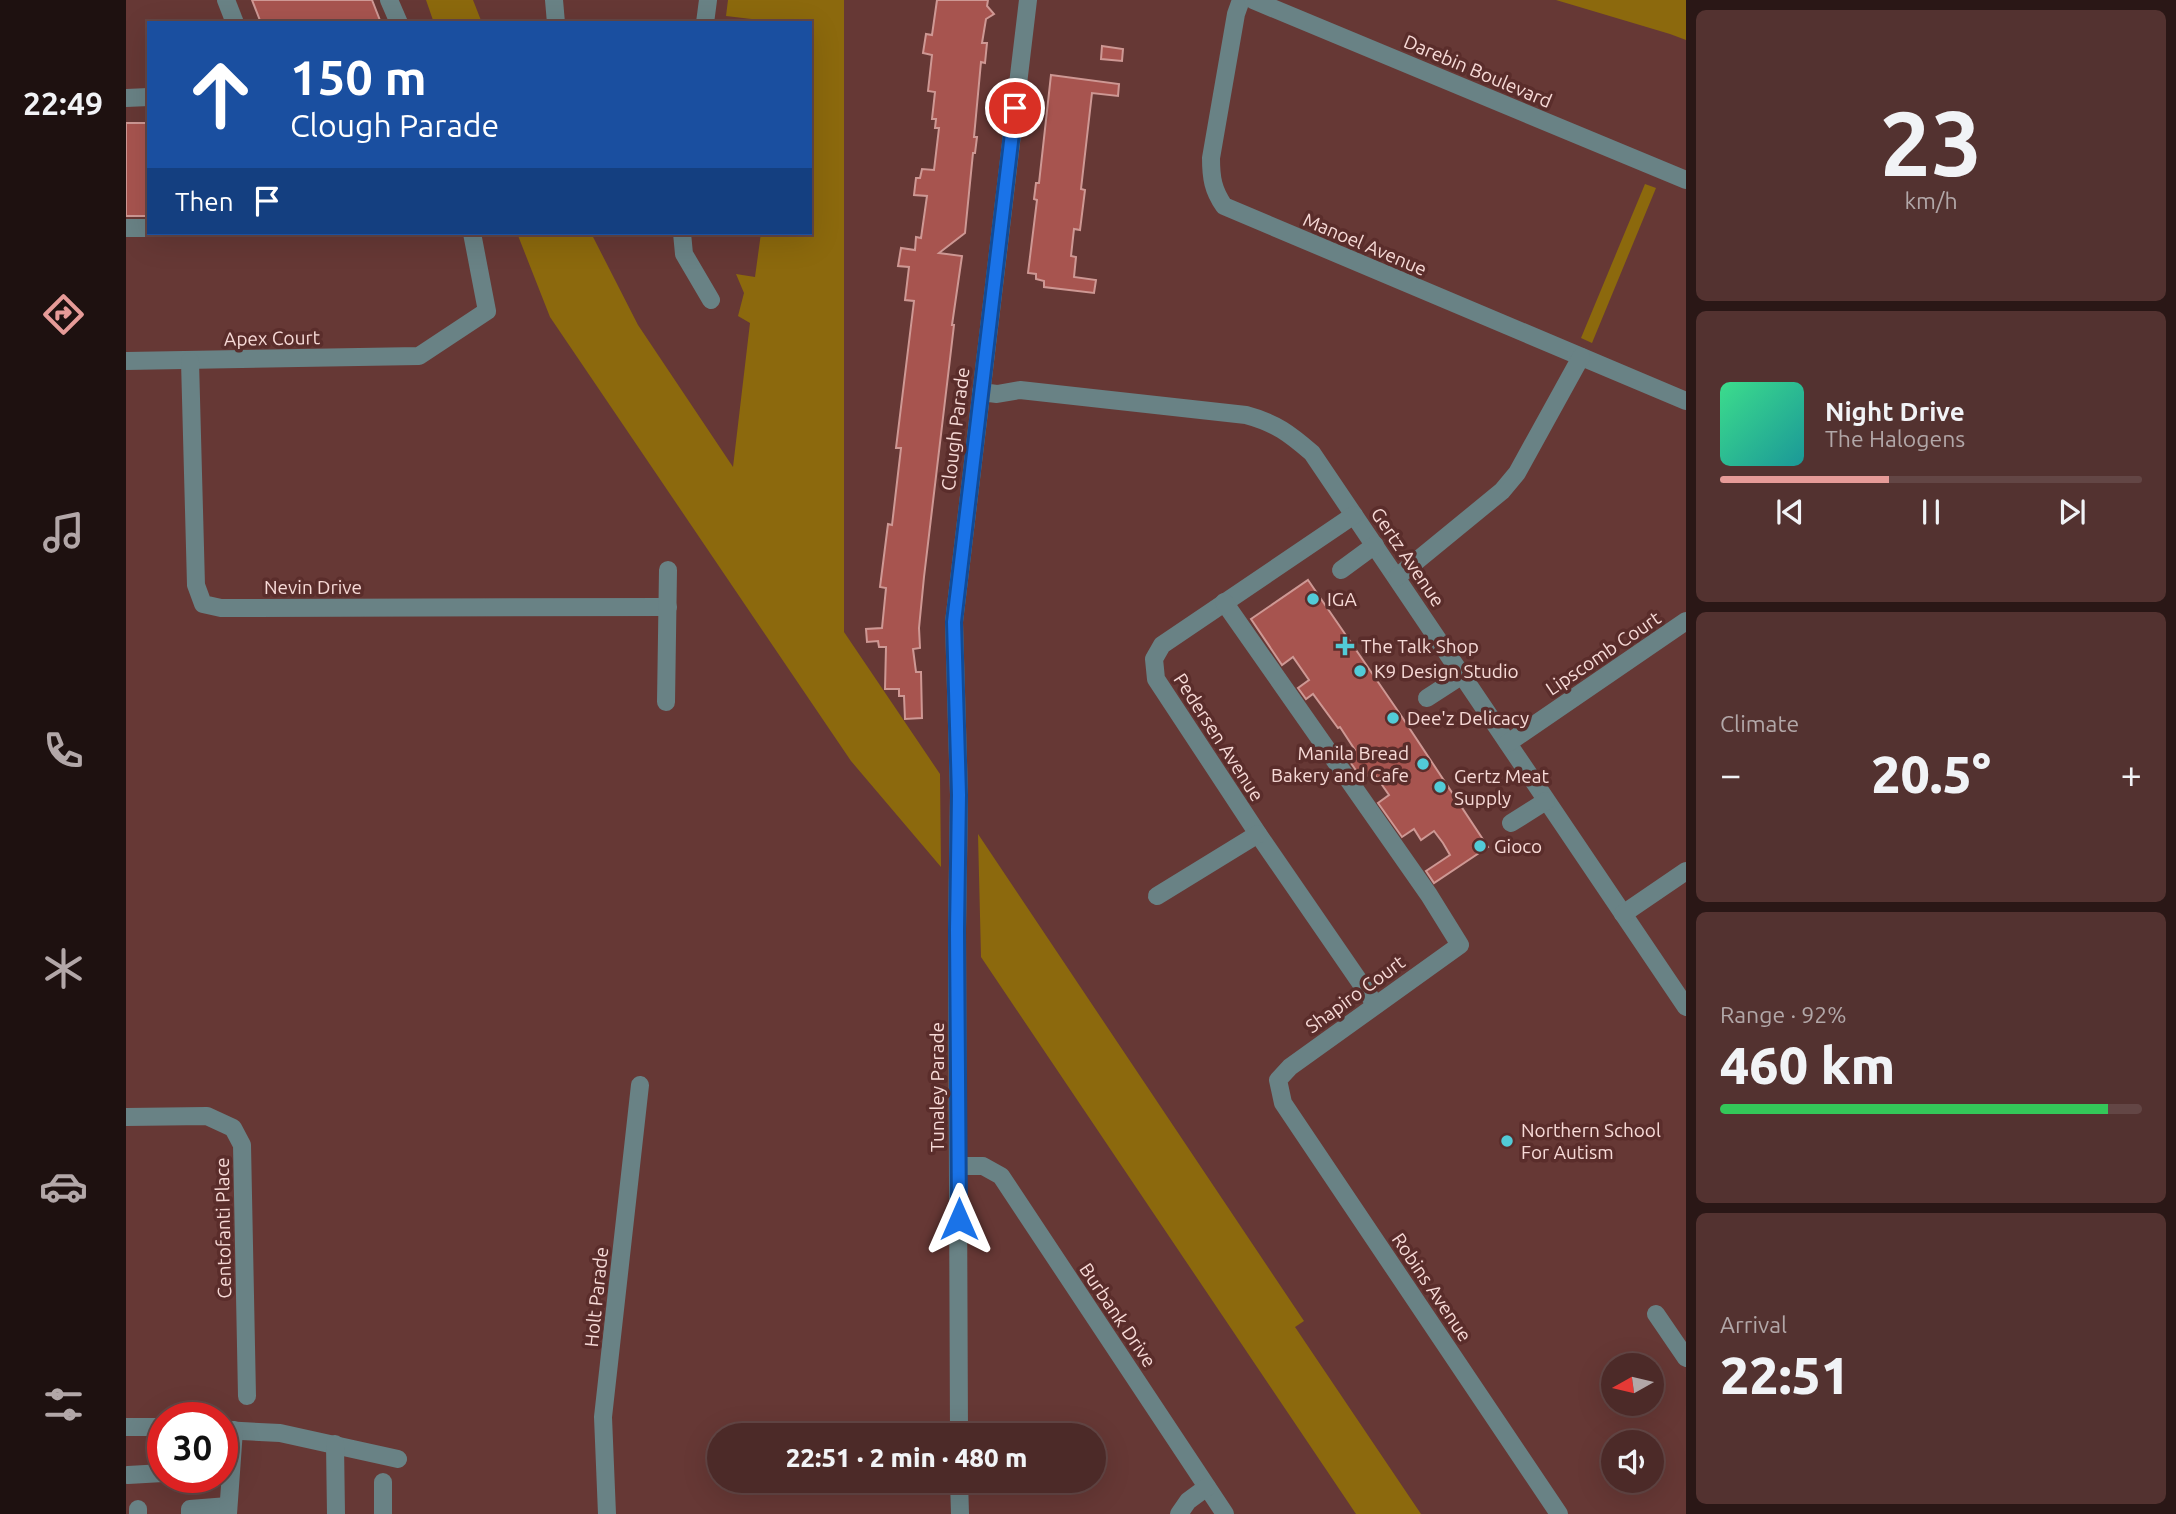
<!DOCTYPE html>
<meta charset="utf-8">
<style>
body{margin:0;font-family:Ubuntu,sans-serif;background:#533230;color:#f1f3f6;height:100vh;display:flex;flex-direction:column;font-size:26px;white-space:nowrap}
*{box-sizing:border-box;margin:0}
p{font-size:23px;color:#b2a7a8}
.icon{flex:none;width:38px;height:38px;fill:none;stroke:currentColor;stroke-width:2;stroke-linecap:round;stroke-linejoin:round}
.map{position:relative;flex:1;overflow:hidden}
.sheet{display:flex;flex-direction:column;gap:10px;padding:10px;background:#2a1716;width:490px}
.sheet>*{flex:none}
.banner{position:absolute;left:21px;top:21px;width:665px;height:214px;border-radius:0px;box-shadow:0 7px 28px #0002,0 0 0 2px #634645;background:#1a4fa0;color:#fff;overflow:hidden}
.needle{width:46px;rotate:262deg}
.tools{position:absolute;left:1475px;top:1353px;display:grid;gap:14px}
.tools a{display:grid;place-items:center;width:63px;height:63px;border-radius:50%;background:#4c2a28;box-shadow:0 7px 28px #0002,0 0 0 2px #634645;font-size:35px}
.speed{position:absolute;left:21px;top:1402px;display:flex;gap:14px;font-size:35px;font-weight:700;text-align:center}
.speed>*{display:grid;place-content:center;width:91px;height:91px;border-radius:50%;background:#4c2a28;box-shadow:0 7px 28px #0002,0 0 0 2px #634645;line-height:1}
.speed .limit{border:10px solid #d22;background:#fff;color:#111}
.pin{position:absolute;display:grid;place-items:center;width:60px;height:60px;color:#fff;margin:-30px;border:4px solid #fff;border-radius:50%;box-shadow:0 2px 7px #0007}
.me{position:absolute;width:77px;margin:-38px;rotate:0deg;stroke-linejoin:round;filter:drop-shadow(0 0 5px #0008)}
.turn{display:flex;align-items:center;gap:24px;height:147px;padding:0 28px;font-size:32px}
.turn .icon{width:91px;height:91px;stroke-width:2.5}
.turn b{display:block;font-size:49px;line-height:60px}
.then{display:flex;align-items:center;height:66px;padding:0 28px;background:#0003;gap:14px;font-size:26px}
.big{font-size:52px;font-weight:800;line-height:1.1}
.sheet .widget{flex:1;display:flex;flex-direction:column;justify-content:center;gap:10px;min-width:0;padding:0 24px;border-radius:10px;background:#533230}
.sheet .dial{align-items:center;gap:0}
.dial b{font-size:91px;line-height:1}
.song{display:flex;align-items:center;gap:21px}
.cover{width:84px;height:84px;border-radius:10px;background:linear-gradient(135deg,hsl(150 70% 55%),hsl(180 70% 35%))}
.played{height:7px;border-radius:4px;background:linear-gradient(90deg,#e69b98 40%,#634645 40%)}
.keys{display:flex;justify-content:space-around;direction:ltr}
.heat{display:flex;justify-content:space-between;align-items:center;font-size:38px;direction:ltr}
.charge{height:10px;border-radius:5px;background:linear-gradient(90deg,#34c759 92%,#634645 0)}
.trip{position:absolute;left:581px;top:1423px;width:399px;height:70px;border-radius:35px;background:#4c2a28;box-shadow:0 7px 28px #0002,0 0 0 2px #634645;font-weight:800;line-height:70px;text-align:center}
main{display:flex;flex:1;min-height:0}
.menu{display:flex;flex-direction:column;width:126px;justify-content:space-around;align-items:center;background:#1e1110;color:#b2a7a8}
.menu .icon{width:49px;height:49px}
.menu .current{color:#e69b98}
.menu b{font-size:32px;color:#f1f3f6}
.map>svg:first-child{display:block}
.green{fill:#8c690d}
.building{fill:#a7544f;stroke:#ce9894;stroke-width:2}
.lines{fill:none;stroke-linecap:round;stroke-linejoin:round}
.minor{stroke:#698285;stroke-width:18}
.route-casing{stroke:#114b97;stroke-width:18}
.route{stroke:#1a73e8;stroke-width:12}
.poi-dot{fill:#52cbd7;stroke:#5a2d2b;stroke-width:2.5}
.labels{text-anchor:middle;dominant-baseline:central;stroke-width:7;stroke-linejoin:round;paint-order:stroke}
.street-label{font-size:19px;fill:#f7dad7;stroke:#5a2d2b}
.poi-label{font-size:19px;fill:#f7dad7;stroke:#5a2d2b;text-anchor:start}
</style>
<main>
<nav class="menu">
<b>22:49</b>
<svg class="icon current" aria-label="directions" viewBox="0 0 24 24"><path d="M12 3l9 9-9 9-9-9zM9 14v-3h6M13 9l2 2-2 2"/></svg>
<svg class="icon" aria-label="music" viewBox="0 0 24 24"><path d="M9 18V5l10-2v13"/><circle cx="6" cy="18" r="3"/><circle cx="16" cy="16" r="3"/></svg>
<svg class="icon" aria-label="phone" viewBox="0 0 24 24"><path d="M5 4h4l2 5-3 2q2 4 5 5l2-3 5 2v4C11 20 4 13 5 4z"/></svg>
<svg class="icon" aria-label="climate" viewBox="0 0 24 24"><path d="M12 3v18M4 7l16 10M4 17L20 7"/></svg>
<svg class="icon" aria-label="car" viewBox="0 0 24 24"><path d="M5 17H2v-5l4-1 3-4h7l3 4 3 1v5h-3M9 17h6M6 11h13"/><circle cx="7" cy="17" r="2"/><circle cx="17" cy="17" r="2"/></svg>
<svg class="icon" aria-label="filters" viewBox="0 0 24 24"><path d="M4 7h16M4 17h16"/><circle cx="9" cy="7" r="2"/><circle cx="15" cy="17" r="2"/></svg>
</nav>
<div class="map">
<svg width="1560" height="1514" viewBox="0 0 1560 1514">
<rect width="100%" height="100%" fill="#663835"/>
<!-- green -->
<g class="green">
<path d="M300,0H347L356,23H308Z"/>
<path d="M602,0H718V632L814,774L815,867L725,761L424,317L391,233H465L512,325L607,467L624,323L612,316L618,293L610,274L629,277L635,233H684V23H658L600,16Z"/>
<path d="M1430,0H1560V40L1544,34Z"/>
<path d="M1519,184L1530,188L1466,343L1455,338Z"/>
<path d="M852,834L1178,1321L1169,1327L1295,1514H1230L855,957Z"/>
</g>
<!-- building -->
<g class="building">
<path d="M126,0H246L255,23H135Z"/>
<path d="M811,0H862L861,6L868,14L860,19L856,43H861L859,63L855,62L848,137H851L849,153H847L839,233L813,253L836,256L826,325H828L824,359L798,577L793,628L794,648L787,649L790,672H795L796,718L779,719L778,696H773V689H759L760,647H753L752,641L741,642L740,629L756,628L760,588L754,587L762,524L766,525L775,448H770L788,301L779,300L783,267L772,266L775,248L789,250L790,237L795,238L801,196L788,195L790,178H794L796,169L808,170L813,128H809L810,119H806L809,92L802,91L806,55L797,53L800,34L806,35Z"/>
<path d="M976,46L997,49L996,61L975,59Z"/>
<path d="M925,75L993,84L992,96L966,93L955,189L959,190L954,230L948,229L945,256L950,257L948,277L970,280L968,293L918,287V281L910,279V274L902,273L911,200L908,199L910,183H913Z"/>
<rect x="0" y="123" width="23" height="93"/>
<path d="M1182,580L1274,714L1362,847L1308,883L1300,871L1324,855L1317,843L1308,831L1295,840L1288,829L1276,837L1252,803L1263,795L1247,772L1236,779L1220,756L1229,750L1214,727L1212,728L1187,694L1180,699L1172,688L1183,680L1167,657L1156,665L1125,619Z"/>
</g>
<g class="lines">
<!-- minor -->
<g class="minor">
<path d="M100,0L109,23"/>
<path d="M263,0L273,23"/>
<path d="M428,0L430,23"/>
<path d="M1115,0L1110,14L1085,158C1085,178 1087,190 1098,206L1560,401"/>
<path d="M1127,0L1560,180"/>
<path d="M579,23L582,0"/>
<path d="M0,98L23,97"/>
<path d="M0,228H23"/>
<path d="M556,233L558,254L585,300"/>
<path d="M0,361L293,356L361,311L346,233"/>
<path d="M64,361L70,585L77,604L95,608L542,607"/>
<path d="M855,392L871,394L894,390L1120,415C1150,423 1164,434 1186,453L1560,1007"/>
<path d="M1228,515L1036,645L1028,659L1030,679L1132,834L1249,1004"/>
<path d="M1215,570L1249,545"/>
<path d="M1271,577L1376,491L1391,473L1455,357"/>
<path d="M1098,602L1303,895L1334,945L1164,1067L1152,1080L1157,1103L1433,1514"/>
<path d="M1301,698L1335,676"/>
<path d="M540,702L542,570"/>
<path d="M1382,743L1560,621"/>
<path d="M1385,823L1420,801"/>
<path d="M1031,896L1132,834"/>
<path d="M1497,914L1560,871"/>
<path d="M0,1117L81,1116L107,1128L116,1145L121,1396"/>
<path d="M833,1166H857L875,1176L1099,1514"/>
<path d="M1530,1314L1560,1358"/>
<path d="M0,1427H37"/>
<path d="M96,1430L154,1433L272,1459"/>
<path d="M833,1435L831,930L833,795L828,622L902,0"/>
<path d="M209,1444L210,1514"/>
<path d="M2,1475L37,1473"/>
<path d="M833,1480L834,1514"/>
<path d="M257,1482V1514"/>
<path d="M12,1509V1514"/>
<path d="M64,1514V1509L102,1506"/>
<path d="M102,1514L108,1430"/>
<path d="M481,1514L477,1417L514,1085"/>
<path d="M1053,1514L1062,1501L1081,1487"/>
</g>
</g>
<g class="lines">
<defs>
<path id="route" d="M833,1219L831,930L833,795L828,622L889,108"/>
</defs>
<!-- route casing -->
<use href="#route" class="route-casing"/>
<!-- route -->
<use href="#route" class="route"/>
</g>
<!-- markers -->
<g class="poi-dot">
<circle cx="1187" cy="599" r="7"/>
<path d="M1215.5 635.5h7v7h7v7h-7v7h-7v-7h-7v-7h7z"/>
<circle cx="1234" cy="671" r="7"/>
<circle cx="1267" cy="718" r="7"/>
<circle cx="1297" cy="764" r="7"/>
<circle cx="1314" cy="787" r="7"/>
<circle cx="1354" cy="846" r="7"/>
<circle cx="1381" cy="1141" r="7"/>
</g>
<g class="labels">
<!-- street labels -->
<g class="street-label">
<text transform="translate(1352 71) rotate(23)">Darebin Boulevard</text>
<text transform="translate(1239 244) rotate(23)">Manoel Avenue</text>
<text transform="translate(146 338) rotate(-1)">Apex Court</text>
<text transform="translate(829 429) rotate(-83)">Clough Parade</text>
<text transform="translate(1282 557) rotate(56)">Gertz Avenue</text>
<text x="187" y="587">Nevin Drive</text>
<text transform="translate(1477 653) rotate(-34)">Lipscomb Court</text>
<text transform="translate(1093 737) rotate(57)">Pedersen Avenue</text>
<text transform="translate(1229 994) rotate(-36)">Shapiro Court</text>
<text transform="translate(811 1087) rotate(-90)">Tunaley Parade</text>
<text transform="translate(97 1228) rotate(-91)">Centofanti Place</text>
<text transform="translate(1306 1287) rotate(56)">Robins Avenue</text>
<text transform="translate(470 1297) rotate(-84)">Holt Parade</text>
<text transform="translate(992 1315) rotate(56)">Burbank Drive</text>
</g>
<!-- poi labels -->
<g class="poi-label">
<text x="1201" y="599">IGA</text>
<text x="1235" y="646">The Talk Shop</text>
<text x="1248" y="671">K9 Design Studio</text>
<text x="1281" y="718">Dee'z Delicacy</text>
<text x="1283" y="753" text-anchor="end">Manila Bread<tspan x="1283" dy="22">Bakery and Cafe</tspan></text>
<text x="1328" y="776">Gertz Meat<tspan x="1328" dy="22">Supply</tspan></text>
<text x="1368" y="846">Gioco</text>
<text x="1395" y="1130">Northern School<tspan x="1395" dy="22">For Autism</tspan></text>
</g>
</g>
</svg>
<div class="tools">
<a><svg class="needle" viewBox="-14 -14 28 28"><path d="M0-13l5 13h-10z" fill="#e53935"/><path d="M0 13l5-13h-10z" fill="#b2a7a8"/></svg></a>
<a><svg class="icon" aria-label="sound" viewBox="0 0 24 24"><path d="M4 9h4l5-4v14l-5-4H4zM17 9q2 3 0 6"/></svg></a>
</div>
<div class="speed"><div class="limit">30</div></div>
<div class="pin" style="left:889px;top:108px;background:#d93025"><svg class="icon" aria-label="arrive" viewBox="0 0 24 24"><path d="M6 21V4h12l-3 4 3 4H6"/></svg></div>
<svg class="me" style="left:833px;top:1219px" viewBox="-20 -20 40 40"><path d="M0-17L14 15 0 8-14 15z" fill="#1a73e8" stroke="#fff" stroke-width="4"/></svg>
<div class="trip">22:51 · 2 min · 480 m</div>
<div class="banner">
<div class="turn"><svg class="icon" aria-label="ahead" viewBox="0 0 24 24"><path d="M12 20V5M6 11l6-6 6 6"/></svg><div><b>150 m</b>Clough Parade</div></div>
<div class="then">Then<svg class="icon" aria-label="arrive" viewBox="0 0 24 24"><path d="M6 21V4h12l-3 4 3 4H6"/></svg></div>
</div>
</div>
<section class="sheet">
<div class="widget dial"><b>23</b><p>km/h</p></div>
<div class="widget">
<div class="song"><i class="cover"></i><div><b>Night Drive</b><p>The Halogens</p></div></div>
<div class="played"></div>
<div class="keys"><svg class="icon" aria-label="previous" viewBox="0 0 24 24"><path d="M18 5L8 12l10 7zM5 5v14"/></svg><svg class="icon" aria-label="pause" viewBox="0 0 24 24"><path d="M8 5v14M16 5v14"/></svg><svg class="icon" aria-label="next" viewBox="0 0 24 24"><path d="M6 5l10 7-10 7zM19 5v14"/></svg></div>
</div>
<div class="widget"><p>Climate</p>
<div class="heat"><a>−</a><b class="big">20.5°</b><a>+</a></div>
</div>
<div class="widget"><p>Range · 92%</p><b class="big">460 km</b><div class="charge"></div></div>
<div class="widget"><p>Arrival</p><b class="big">22:51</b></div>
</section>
</main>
